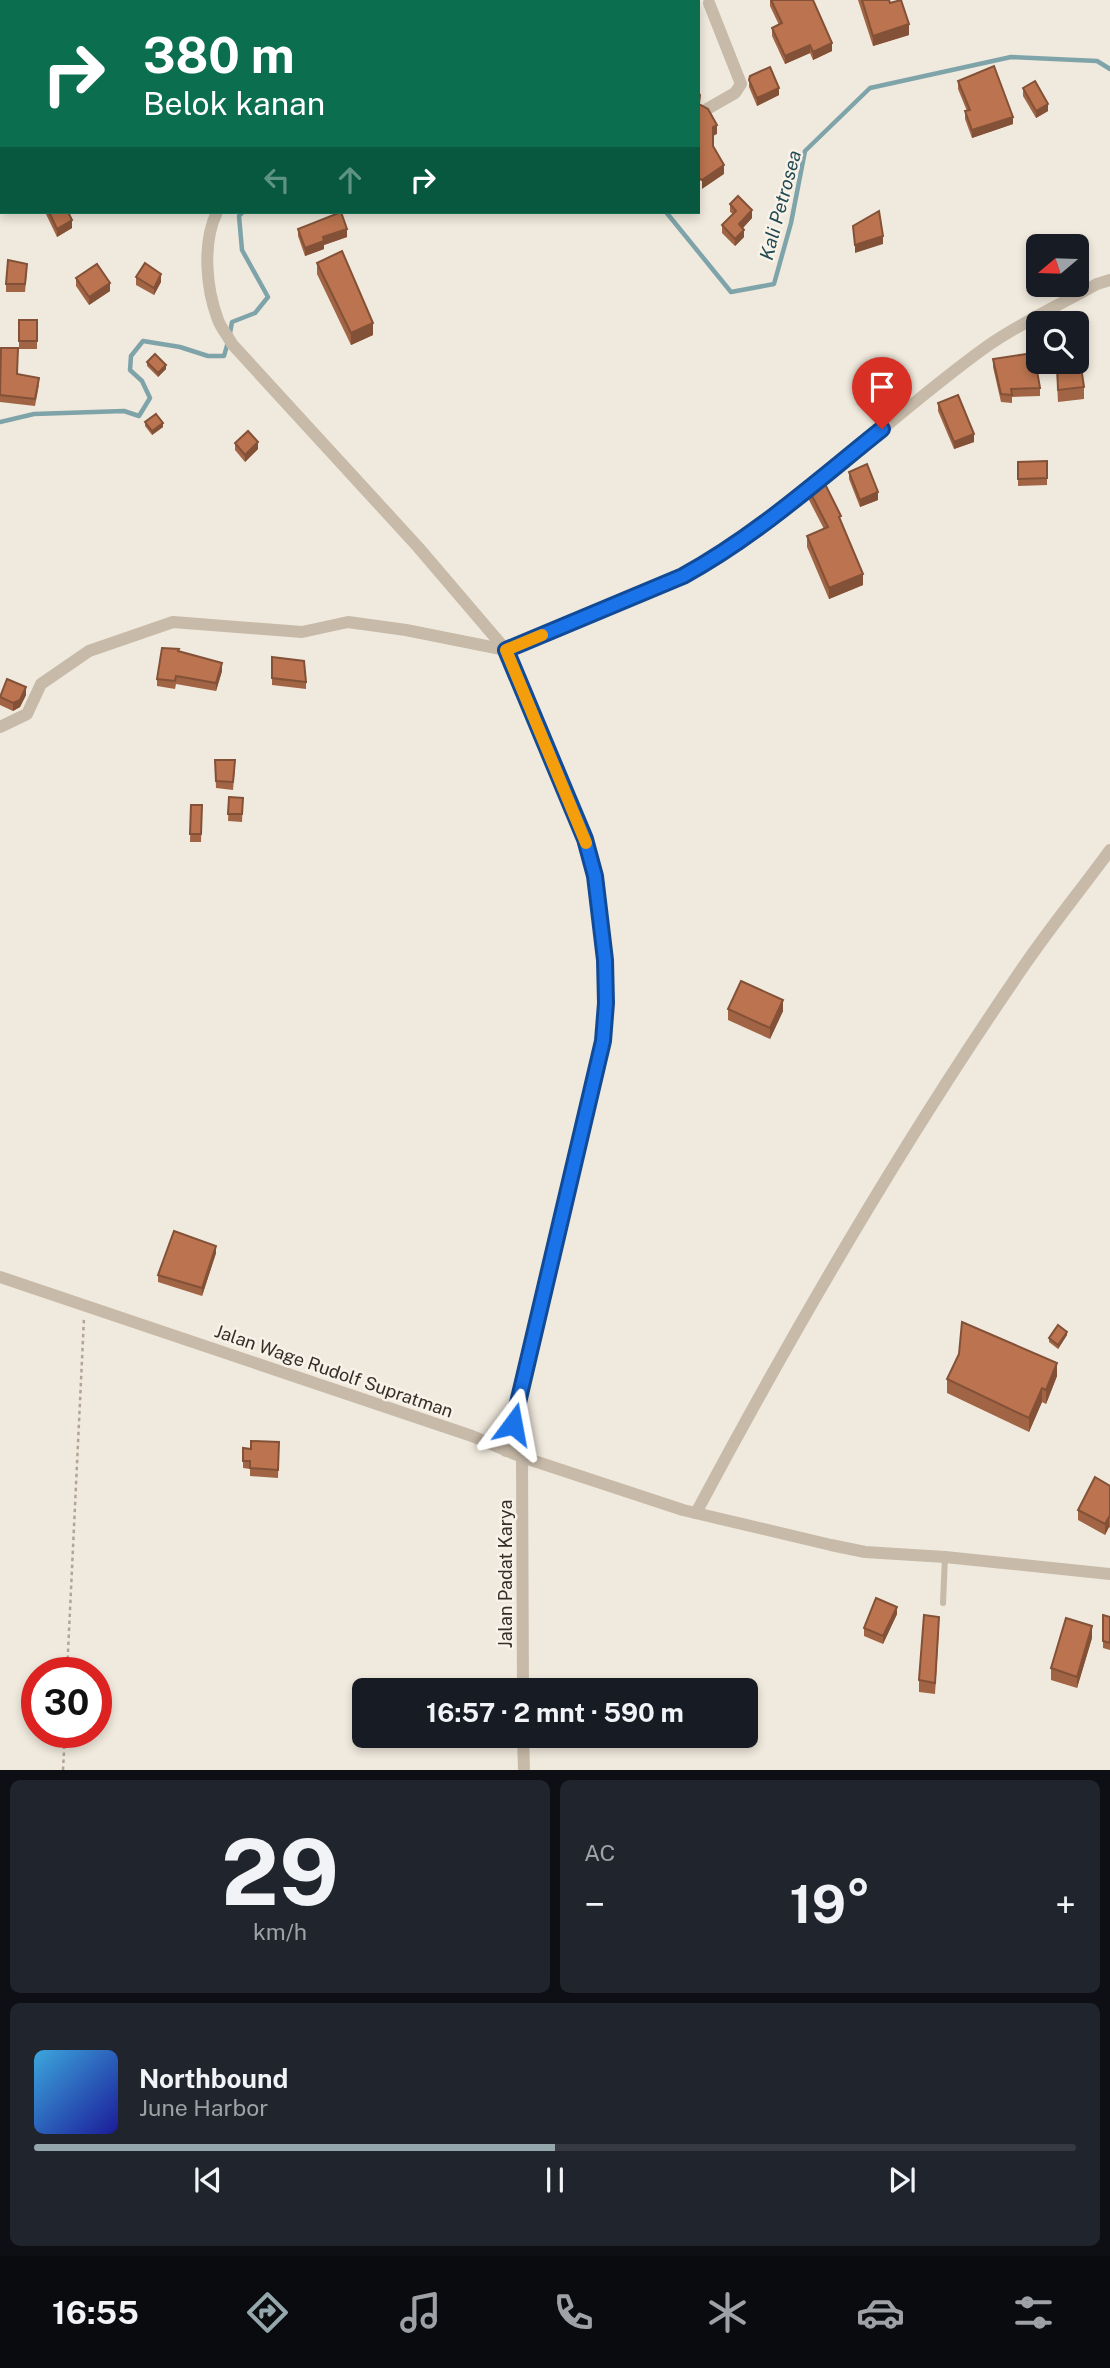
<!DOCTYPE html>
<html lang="id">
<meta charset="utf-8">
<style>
body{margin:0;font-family:"Public Sans",sans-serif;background:#20242c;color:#f1f3f6;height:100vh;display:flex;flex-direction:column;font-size:26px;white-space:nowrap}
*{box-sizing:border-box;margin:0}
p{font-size:23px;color:#9ea1a6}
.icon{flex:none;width:38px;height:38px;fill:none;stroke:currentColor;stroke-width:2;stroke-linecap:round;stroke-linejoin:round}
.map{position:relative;height:1770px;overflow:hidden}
.sheet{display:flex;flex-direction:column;gap:10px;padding:10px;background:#0d0f14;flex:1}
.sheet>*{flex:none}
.guide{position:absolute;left:0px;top:0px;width:700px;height:214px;box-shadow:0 4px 10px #0003;background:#0b6e4f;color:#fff;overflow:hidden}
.needle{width:46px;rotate:251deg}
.fabs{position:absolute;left:1026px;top:234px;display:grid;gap:14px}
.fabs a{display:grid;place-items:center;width:63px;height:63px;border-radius:10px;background:#171b24;box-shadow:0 4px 10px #0003;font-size:35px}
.speed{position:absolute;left:21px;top:1657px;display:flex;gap:14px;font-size:35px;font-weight:700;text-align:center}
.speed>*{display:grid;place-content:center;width:91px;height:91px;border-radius:50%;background:#171b24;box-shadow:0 4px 10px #0003;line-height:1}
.speed .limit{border:10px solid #d22;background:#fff;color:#111}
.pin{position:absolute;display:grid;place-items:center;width:60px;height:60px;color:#fff;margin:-72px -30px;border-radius:50% 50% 50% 0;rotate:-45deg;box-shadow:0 0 7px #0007}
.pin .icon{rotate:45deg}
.me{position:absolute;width:77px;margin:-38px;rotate:13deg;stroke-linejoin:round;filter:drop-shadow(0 0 5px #0008)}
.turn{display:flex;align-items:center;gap:24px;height:147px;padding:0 28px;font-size:32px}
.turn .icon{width:91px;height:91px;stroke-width:2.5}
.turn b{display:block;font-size:49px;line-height:60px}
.lanes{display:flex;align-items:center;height:66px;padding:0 28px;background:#0003;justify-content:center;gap:35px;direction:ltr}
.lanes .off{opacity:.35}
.big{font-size:52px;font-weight:700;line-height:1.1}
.sheet .tile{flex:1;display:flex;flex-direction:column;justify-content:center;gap:10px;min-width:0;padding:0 24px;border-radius:10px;background:#20242c}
.sheet .dial{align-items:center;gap:0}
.dial b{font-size:91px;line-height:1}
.song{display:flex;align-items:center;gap:21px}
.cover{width:84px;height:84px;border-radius:10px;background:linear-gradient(135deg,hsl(200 70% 55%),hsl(240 70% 35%))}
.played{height:7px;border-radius:4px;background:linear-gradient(90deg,#94a7ad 50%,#363941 50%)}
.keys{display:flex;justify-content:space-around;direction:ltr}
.heat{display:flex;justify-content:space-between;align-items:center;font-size:38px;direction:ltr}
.sheet .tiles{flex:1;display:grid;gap:10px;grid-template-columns:1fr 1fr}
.tile:last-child{grid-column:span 2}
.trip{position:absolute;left:352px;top:1678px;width:406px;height:70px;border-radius:10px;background:#171b24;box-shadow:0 4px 10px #0003;font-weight:700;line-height:70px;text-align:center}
.dock{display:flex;height:112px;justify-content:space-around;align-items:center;background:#090b0e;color:#9ea1a6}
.dock .icon{width:49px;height:49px}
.dock .current{color:#94a7ad}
.dock b{font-size:32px;color:#f1f3f6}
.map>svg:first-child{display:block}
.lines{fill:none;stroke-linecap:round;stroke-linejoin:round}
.stream{stroke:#7ea4aa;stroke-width:4.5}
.path{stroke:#b3a494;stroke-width:2.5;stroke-dasharray:3.5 3.5;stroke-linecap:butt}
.lane{stroke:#c7baa9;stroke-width:6}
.street{stroke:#c7baa9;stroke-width:12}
.wall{fill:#a16444}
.shaded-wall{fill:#835137}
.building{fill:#bb744f;stroke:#835137;stroke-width:2}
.route-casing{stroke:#114b97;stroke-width:18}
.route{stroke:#1a73e8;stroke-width:12}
.slow{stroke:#f59e0b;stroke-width:12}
.labels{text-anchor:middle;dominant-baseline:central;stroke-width:5;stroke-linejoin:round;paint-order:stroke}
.street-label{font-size:18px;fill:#352e29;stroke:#f8f2e8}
.water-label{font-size:19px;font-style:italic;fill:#224a53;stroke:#f8f2e8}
</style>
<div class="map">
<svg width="1110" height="1770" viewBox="0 0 1110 1770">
<rect width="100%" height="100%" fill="#f0e9dd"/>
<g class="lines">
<!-- stream -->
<g class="stream">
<path d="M485,0L488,2"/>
<path d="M666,212L731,292L774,284L791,223L805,151L870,88L1011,57L1097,61L1110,69"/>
<path d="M230,333L232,322L255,313L268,297L242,250L239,216L243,212"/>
<path d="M0,422L34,414L124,411L139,416L150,398L142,381L130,370L131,356L143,341L180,347L208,356H224L228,342"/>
</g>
<!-- path -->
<g class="path">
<path d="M67,1673L84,1318"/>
<path d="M63,1770L65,1732"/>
</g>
<!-- lane -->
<path class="lane" d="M943,1603L945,1557"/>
<!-- street -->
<g class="street">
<path d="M217,0V2"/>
<path d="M707,109L735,93L741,84L709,3"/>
<path d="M217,212C202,243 206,288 218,320C221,328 228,336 232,344L418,547L506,650L585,839L595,876L605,960L606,1003L602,1041L506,1451"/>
<path d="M0,727L27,714L41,684L89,651L173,622L302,632L348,622L406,630L506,650L683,576C794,515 883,421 986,347C1020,323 1061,304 1097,284L1110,280"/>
<path d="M0,1277L472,1436L522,1457L683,1510L831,1545L865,1552L945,1557L1110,1574"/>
<path d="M522,1457L523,1690"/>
<path d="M696,1513C793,1331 897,1152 1013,982C1043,936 1078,894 1110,850"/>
<path d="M523,1736L524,1770"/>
</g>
</g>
<!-- wall -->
<g class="wall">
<path d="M304,0H321L320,2L304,1Z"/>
<path d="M366,0H386L385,2H367Z"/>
<path d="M770,0H813L832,51L813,60L810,53L785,64L772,36V28L779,25L770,6Z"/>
<path d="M858,0H889L909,35L873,46Z"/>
<path d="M749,80L779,95L757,106L749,87Z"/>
<path d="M958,81L1013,124L972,138L965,119V111H967L958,89Z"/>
<path d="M1023,88L1048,111L1036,118L1023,96Z"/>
<path d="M730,204L752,218L743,228L744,237L735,246L722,233V225L733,214L730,212Z"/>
<path d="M45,212H68L72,228L57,237Z"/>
<path d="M298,229L347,237L324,245V249L305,256L298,236Z"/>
<path d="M317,263L373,335L351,345L317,274Z"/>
<path d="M27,271L25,292H6V284Z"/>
<path d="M136,277L161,282L154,295L136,285Z"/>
<path d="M76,278L110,291L89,305L76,286Z"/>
<rect x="19" y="320" width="18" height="29"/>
<path d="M993,359L1040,388V396L1012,397V403L1001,402L993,367Z"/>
<path d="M147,362L166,369L158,377L147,366Z"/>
<path d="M1056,362H1076L1084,387V399L1058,402Z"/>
<path d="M17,374L39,385L35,406L0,402V395Z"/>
<path d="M938,403L974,442L954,449L938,411Z"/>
<path d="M145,422L163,427L152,435L145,426Z"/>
<path d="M235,443L258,449L245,462L235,450Z"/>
<path d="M1047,461V485L1018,486V462Z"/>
<path d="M849,472L878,500L860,507L849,479Z"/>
<path d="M809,490L841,523L863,585L829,599L807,547V536L824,529L809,500Z"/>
<path d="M178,651L222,671L216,691L176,684L175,689L157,686V679Z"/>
<path d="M272,657L306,682V689L272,685Z"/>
<path d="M0,695H26L20,707L13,711L0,705Z"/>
<path d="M215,760L235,768L233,790L216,788Z"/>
<path d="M229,797L243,798L242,822L228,821Z"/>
<path d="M191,805H202L201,842H190Z"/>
<path d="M728,1009L783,1011L770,1039L728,1020Z"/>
<path d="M216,1253L202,1296L158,1282V1275Z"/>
<path d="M1067,1335L1058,1349L1049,1342V1338Z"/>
<path d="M1057,1376L1046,1404L1042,1402L1029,1432L947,1393V1379Z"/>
<path d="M279,1442L278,1478L250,1476V1469L243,1468V1448L251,1449Z"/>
<path d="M1110,1486V1528L1109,1527L1105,1535L1078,1520V1510Z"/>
<path d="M897,1614L883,1644L864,1636V1628Z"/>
<path d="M1103,1615L1110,1617V1650L1103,1648Z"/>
<path d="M939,1629L935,1694L919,1692V1680Z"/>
<path d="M1092,1638L1077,1688L1051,1680V1668Z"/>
</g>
<!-- shaded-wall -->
<g class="shaded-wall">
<path d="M909,24V35L873,46V36Z"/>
<path d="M832,43V51L813,60V52Z"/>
<path d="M810,45V53L785,64V56Z"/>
<path d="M779,88V95L757,106V98Z"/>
<path d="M1048,104V111L1036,118V111Z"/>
<path d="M1013,117V124L972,138V130Z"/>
<path d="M717,125V134L713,136V127Z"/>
<path d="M724,165V174L702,189V180Z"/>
<path d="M700,179V187L698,189V180Z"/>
<path d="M752,210V218L739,232V224Z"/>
<path d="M72,220V228L57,237V229Z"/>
<path d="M347,229V237L324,245V249L305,256V248L323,237Z"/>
<path d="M744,230V237L735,246V239Z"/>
<path d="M883,236V244L855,253V245Z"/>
<path d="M161,274V282L154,295V288Z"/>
<path d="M110,283V291L89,305V297Z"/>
<path d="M373,323V335L351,345V333Z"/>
<path d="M166,365V369L158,377V373Z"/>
<path d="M163,423V427L152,435V431Z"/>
<path d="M974,434V442L954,449V442Z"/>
<path d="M258,442V449L245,462V455Z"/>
<path d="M878,492V500L860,507V500Z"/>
<path d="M863,574V585L829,599V588Z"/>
<path d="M222,663V671L216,691V683Z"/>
<path d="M26,687V695L20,707L13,711V703Z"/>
<path d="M783,1000V1011L770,1039V1028Z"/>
<path d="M216,1246V1253L202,1296V1288Z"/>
<path d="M1067,1332V1335L1058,1349V1345Z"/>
<path d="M1057,1363V1376L1046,1404V1390Z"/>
<path d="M1042,1388V1402L1029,1432V1418Z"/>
<path d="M1109,1517V1527L1105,1535V1524Z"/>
<path d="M897,1607V1614L883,1644V1636Z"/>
<path d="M1092,1626V1638L1077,1688V1677Z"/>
</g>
<!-- building -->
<g class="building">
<path d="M45,0H68V2H40Z"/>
<rect x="226" y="0" width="22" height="2"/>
<path d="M611,0L634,1L666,0L663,2H612Z"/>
<path d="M771,0H813L832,43L813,52L810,45L785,56L772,28L782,23Z"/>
<path d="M862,0H889L890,3L901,0L909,24L873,36Z"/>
<path d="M994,66L1013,117L972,130L965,111L970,110L958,81Z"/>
<path d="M770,67L779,88L757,98L749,80L750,76Z"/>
<path d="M1035,81L1048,104L1036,111L1023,88Z"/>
<path d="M698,92L700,95L699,104L708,109L717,125L713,127V146L724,165L702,180L700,179L698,180Z"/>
<path d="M738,196L752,210L739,224L744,230L735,239L722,225L736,211L730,204Z"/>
<path d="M879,211L883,236L855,245L853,226Z"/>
<path d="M49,212H68L72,220L57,229Z"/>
<path d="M341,212L347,229L323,237L324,241L305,248L298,229Z"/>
<path d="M342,251L373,323L351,333L317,263Z"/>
<path d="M8,260L27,264L25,284H6Z"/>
<path d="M145,263L161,274L154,288L136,277Z"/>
<path d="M97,264L110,283L89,297L76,278Z"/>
<rect x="19" y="320" width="18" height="21"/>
<path d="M1076,340H1077L1084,387L1058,390L1057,362H1076Z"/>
<path d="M1,348H18L17,374L39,378L35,399L0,395Z"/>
<path d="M1034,353L1040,388L1011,389L1012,395L1001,394L993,359Z"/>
<path d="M155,354L166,365L158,373L147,362Z"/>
<path d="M958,395L974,434L954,442L938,403Z"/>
<path d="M156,414L163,423L152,431L145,422Z"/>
<path d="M248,431L258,442L245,455L235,443Z"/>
<path d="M1047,461V478L1018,479V462Z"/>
<path d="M867,464L878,492L860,500L849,472Z"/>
<path d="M824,482L841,516L839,517L863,574L829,588L807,536L828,527L809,490Z"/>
<path d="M162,648L179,649L178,651L222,663L216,683L176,676L175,681L157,679Z"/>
<path d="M272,657L304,661L306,682L272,678Z"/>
<path d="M7,679L26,687L20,700L13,703L0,697Z"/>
<path d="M215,760H235L233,782L216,781Z"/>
<path d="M229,797L243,798L242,814H228Z"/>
<path d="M191,805H202L201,834H190Z"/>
<path d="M741,981L783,1000L770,1028L728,1009Z"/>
<path d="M174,1231L216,1246L202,1288L158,1275Z"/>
<path d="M962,1322L1057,1363L1046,1390L1042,1388L1029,1418L947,1379L959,1354Z"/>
<path d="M1058,1325L1067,1332L1058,1345L1049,1338Z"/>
<path d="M251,1441L279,1442L278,1470L250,1468V1461H243V1448L251,1449Z"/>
<path d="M1095,1477L1110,1486V1518L1109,1517L1105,1524L1078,1510Z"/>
<path d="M876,1598L897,1607L883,1636L864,1628Z"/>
<path d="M924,1615L939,1617L935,1683L919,1680Z"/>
<path d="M1103,1615L1110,1617V1643L1103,1641Z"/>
<path d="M1066,1618L1092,1626L1077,1677L1051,1668Z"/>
</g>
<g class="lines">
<defs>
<path id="route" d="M513,1424L603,1041L606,1003L605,960L595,876L585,839L506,650L683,576C756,536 817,481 882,429"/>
</defs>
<!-- route casing -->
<use href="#route" class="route-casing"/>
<!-- route -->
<use href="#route" class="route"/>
<!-- slow -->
<path class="slow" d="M542,635L506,650L586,843"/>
</g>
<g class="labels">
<!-- street labels -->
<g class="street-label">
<text transform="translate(334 1371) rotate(19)">Jalan Wage Rudolf Supratman</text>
<text transform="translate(505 1574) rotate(-90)">Jalan Padat Karya</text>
</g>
<!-- water labels -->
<g class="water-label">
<text transform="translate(780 205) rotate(-75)">Kali Petrosea</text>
</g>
</g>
</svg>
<div class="fabs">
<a><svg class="needle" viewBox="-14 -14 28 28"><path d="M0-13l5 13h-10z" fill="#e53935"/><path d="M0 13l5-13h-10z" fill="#9ea1a6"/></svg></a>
<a><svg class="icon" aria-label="search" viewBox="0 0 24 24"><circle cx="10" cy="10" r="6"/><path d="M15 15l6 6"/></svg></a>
</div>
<div class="speed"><div class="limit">30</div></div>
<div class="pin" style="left:882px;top:429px;background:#d93025"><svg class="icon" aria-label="arrive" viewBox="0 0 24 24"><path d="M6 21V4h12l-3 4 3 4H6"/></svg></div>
<svg class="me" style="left:513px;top:1424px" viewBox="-20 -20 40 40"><path d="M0-17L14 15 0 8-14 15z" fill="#1a73e8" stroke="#fff" stroke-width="4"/></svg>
<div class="trip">16:57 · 2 mnt · 590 m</div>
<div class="guide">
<div class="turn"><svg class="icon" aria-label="right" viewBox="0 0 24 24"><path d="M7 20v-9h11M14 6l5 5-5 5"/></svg><div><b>380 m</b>Belok kanan</div></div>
<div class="lanes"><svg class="icon off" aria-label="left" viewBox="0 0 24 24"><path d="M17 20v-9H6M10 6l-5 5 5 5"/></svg><svg class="icon off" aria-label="ahead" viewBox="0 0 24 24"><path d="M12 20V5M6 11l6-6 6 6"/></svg><svg class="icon" aria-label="right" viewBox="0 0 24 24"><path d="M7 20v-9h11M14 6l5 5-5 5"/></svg></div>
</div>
</div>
<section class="sheet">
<div class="tiles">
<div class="tile dial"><b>29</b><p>km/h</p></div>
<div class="tile"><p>AC</p>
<div class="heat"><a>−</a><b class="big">19°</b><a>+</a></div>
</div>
<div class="tile">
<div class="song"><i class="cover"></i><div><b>Northbound</b><p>June Harbor</p></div></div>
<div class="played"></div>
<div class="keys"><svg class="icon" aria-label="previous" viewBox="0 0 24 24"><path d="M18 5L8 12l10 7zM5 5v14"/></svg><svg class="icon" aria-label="pause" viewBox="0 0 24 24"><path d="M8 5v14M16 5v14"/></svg><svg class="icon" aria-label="next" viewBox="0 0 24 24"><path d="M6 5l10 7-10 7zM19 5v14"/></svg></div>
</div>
</div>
</section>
<nav class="dock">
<b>16:55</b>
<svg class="icon current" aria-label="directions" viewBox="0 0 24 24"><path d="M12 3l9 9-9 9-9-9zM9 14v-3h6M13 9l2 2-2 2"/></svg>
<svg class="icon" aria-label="music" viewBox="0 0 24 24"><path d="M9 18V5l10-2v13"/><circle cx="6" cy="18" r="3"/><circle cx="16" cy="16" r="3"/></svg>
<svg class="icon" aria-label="phone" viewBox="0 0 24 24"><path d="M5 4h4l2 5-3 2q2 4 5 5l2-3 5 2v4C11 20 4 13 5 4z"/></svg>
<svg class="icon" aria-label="climate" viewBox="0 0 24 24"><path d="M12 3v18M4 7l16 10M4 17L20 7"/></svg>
<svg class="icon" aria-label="car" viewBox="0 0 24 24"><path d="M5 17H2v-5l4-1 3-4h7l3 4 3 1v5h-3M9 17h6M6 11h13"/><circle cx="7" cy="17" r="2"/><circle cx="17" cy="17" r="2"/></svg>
<svg class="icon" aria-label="filters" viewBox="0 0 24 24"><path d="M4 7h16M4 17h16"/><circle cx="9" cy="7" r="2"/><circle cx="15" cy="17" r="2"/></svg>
</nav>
